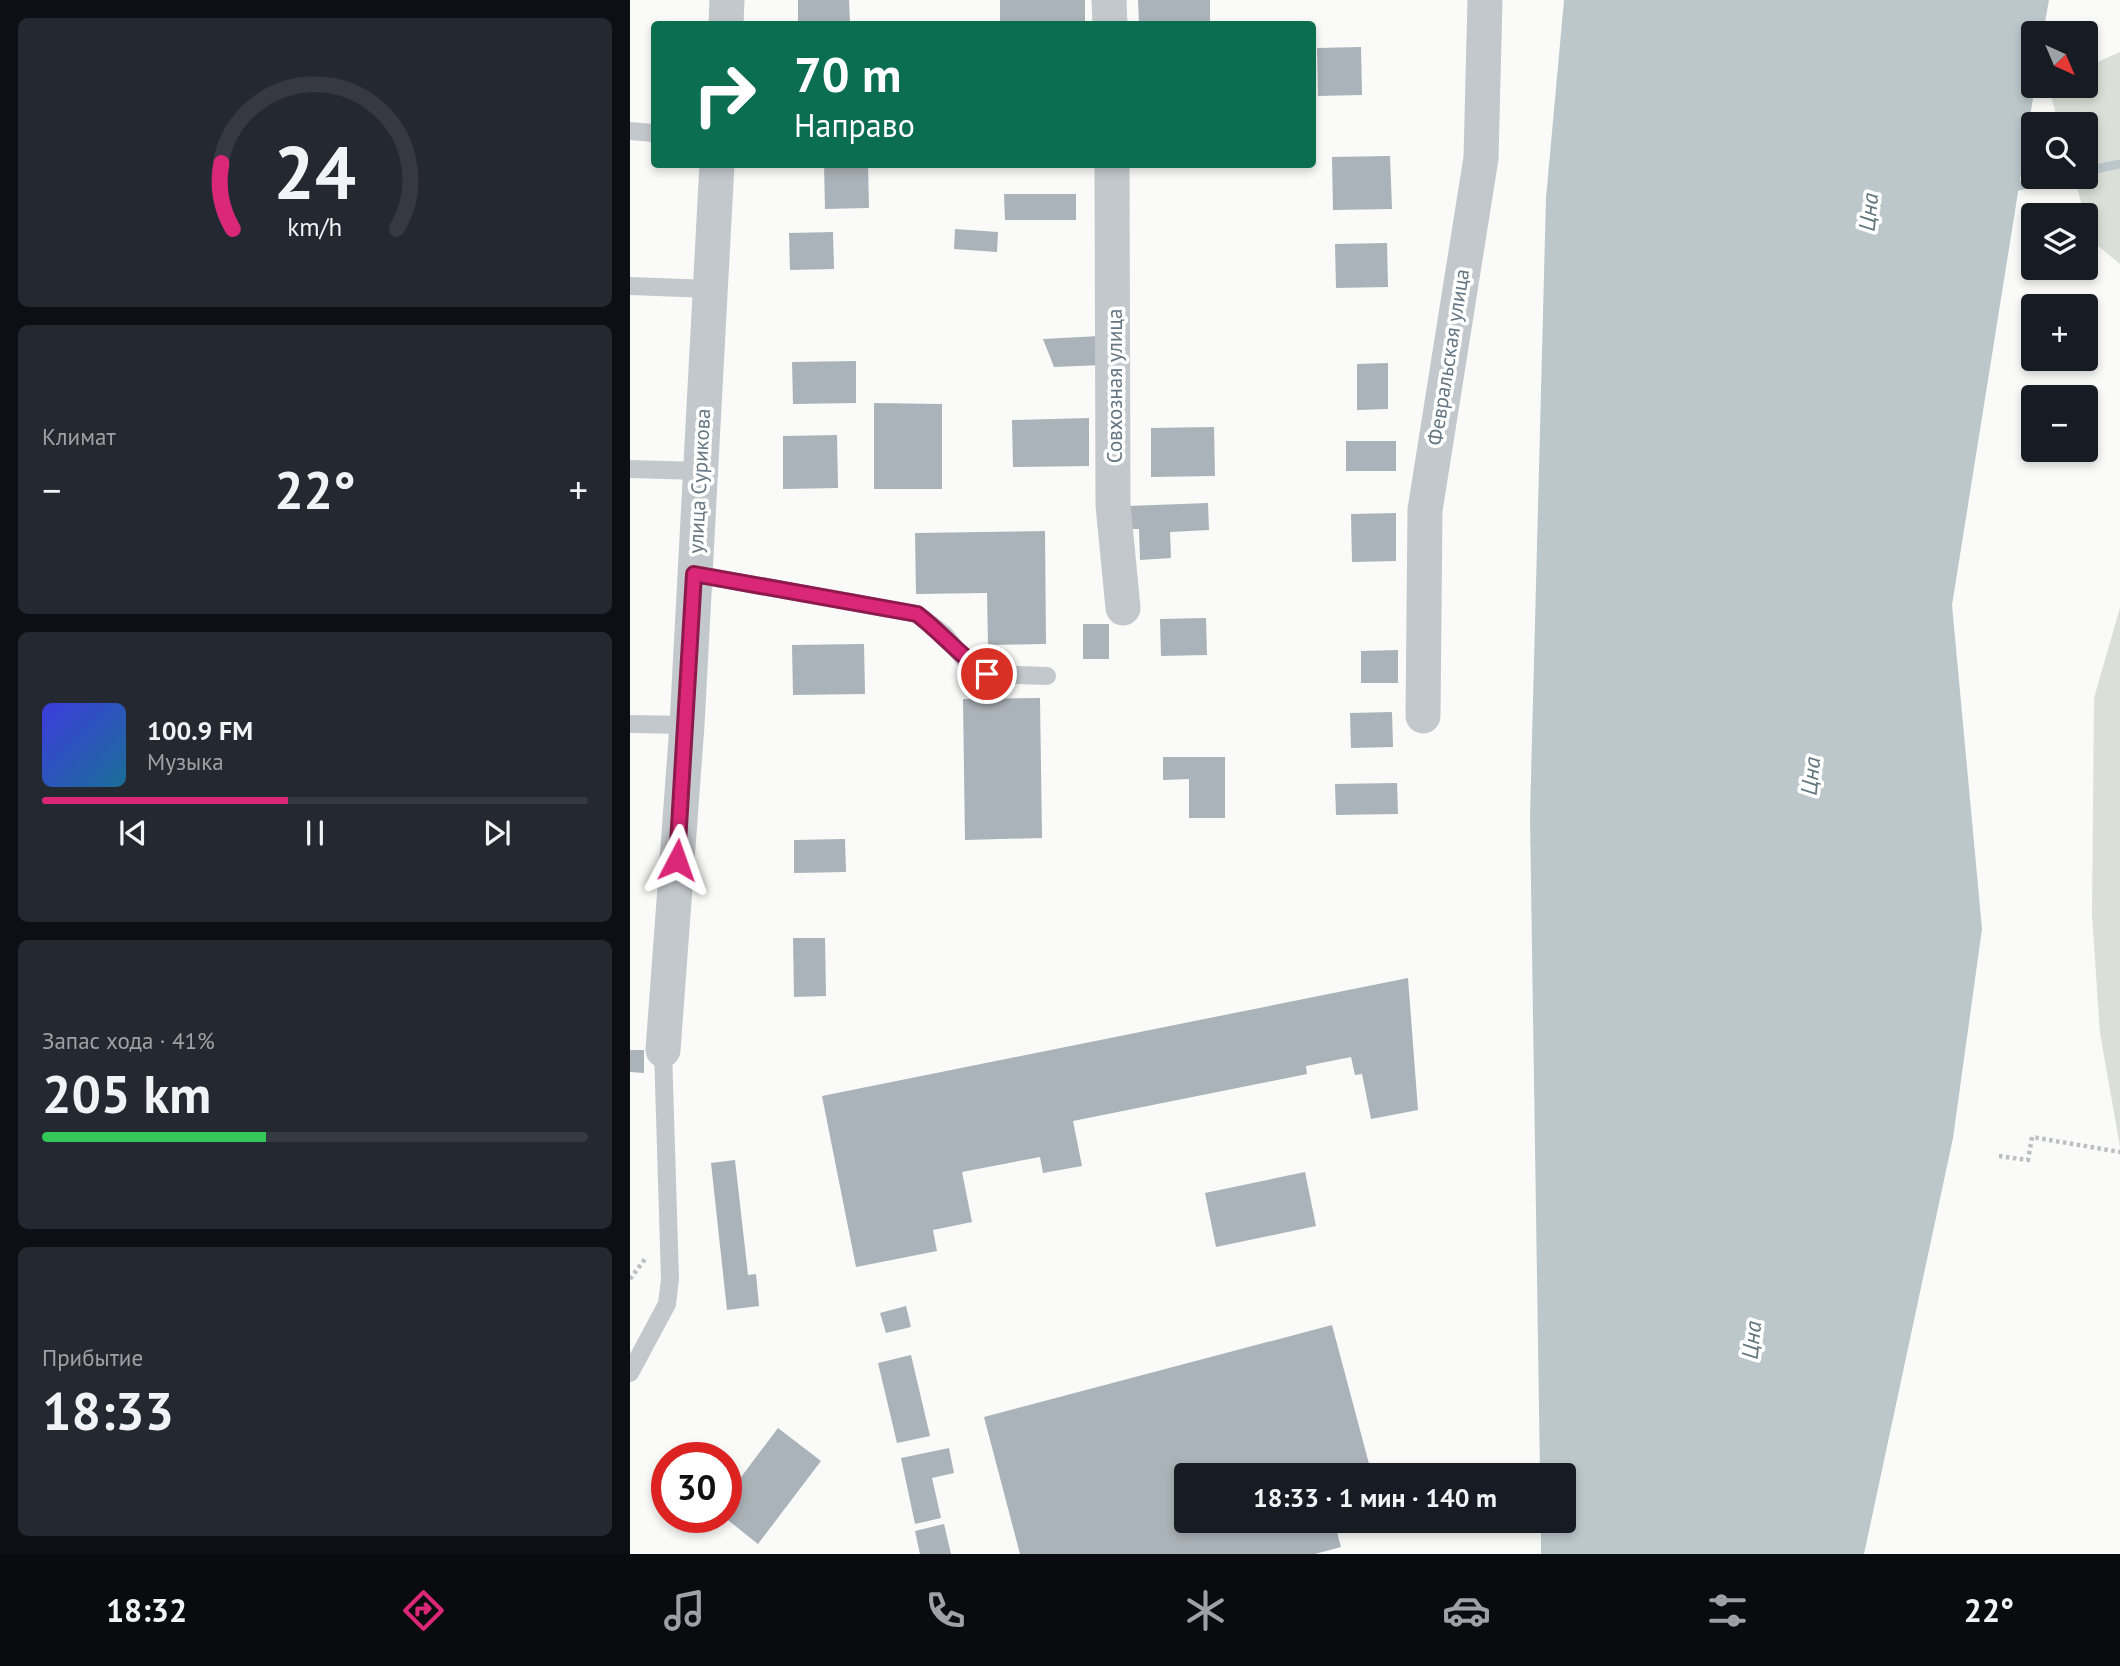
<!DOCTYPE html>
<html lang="ru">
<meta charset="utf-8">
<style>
body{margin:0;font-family:"PT Sans",sans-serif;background:#242831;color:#f1f3f6;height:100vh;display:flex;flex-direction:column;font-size:26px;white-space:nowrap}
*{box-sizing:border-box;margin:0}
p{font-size:23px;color:#9ea1a6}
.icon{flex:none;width:38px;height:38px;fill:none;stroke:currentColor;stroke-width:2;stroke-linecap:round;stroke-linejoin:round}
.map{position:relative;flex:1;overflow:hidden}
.side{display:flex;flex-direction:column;gap:18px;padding:18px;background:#0d0f14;width:630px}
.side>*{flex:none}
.guide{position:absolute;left:21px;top:21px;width:665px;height:147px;border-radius:7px;box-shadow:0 4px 10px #0003;background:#0b6e4f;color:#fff;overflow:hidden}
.needle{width:46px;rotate:136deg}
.buttons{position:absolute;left:1391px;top:21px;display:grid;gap:14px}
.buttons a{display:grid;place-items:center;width:77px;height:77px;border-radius:7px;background:#171b24;box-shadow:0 4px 10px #0003;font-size:35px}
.speed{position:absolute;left:21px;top:1442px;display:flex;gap:14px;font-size:35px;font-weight:700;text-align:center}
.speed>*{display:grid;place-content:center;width:91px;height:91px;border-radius:50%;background:#171b24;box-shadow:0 4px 10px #0003;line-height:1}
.speed .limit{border:10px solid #d22;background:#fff;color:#111}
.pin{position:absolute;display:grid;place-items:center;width:60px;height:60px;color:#fff;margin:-30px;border:4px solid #fff;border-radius:50%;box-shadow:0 2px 7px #0007}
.me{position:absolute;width:77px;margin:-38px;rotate:4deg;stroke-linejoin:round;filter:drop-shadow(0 0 5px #0008)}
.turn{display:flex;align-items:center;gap:24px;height:147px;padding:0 28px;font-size:32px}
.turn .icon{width:91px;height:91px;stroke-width:2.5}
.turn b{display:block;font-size:49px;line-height:60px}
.big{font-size:52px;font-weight:700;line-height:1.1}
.side .widget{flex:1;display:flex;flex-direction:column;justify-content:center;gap:10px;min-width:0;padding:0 24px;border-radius:10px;background:#242831}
.side .dial{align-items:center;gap:0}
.dial svg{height:182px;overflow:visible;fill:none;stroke:#363941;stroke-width:7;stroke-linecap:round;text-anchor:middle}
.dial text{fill:#f1f3f6;stroke:none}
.song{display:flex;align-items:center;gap:21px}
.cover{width:84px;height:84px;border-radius:10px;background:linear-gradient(135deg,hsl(240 70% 55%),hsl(200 70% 35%))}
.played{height:7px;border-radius:4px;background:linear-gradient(90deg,#db2777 45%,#363941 45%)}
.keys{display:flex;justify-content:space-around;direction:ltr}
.heat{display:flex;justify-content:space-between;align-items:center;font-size:38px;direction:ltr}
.charge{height:10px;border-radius:5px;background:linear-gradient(90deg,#34c759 41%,#363941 0)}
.trip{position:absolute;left:544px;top:1463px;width:402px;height:70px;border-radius:7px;background:#171b24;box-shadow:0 4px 10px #0003;font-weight:700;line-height:70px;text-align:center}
.dock{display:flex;height:112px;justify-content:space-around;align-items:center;background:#090b0e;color:#9ea1a6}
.dock .icon{width:49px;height:49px}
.dock .active{color:#db2777}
.dock b{font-size:32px;color:#f1f3f6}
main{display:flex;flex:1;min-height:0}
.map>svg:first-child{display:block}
.green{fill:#dadfd7}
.water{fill:#bbc7cb}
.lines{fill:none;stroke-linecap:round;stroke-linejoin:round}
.stream{stroke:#bbc7cb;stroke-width:9}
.building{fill:#aab3b9}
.path{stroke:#bbbfc2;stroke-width:4.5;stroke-dasharray:3.5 3.5;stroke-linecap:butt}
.lane{stroke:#c3c8cc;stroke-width:18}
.street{stroke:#c3c8cc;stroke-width:35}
.route-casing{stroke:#8e194d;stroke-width:18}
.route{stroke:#db2777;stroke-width:12}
.labels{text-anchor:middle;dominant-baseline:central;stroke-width:7;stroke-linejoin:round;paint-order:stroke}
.street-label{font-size:21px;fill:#657683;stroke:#fff}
.water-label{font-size:23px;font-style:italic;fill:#60757c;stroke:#fff}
</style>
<main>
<section class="side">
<div class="widget dial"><svg viewBox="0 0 100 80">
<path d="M14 69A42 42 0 1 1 86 69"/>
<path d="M14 69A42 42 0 0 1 9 40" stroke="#db2777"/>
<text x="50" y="56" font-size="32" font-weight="700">24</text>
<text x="50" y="72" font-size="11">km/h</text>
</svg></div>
<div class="widget"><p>Климат</p>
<div class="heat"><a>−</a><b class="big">22°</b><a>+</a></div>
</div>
<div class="widget">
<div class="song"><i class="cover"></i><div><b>100.9 FM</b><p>Музыка</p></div></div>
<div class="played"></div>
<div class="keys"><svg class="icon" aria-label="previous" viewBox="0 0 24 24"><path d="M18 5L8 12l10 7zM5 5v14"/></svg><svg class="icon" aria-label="pause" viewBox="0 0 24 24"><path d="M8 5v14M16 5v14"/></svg><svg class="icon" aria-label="next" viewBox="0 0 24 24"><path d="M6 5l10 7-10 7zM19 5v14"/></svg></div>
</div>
<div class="widget"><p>Запас хода · 41%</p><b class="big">205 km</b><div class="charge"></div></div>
<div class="widget"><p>Прибытие</p><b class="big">18:33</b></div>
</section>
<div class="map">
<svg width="1490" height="1554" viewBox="0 0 1490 1554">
<rect width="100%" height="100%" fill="#fafaf8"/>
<!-- green -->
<g class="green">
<path d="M1490,52V264L1462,241L1444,177H1456V124H1429L1418,86H1456V67Z"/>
<path d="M1490,608V1147L1470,1033L1462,915L1464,698Z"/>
</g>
<!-- water -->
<path class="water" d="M934,0H1419L1413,33H1404L1405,86L1322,605L1352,929L1323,1138L1234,1554H911V1521H934V1475H910L900,817L916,198Z"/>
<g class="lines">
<!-- stream -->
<g class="stream">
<path d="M1456,171L1490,164"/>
<path d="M1378,188L1431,177"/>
</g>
</g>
<!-- building -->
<g class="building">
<path d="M168,0H219L220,22L168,23Z"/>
<rect x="370" y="0" width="85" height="24"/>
<path d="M508,0H580V24H509Z"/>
<path d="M731,47L732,95L688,96L687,48Z"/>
<path d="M760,156L762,209L703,210L702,157Z"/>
<path d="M194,164H238L239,208L195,209Z"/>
<path d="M374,194H446V220H375Z"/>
<path d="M325,229L368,232L367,252L324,249Z"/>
<path d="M203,232L204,269L160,270L159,233Z"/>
<path d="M757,243L758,287L706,288L705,244Z"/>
<path d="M470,336L472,365L424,367L413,339Z"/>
<path d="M226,361V403L163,404L162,362Z"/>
<path d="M758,363V409L727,410V364Z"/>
<path d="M244,403L312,404V489H244Z"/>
<path d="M459,418V466L383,467L382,420Z"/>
<path d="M584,427L585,476L521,477V428Z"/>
<path d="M207,435L208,488L153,489V436Z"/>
<rect x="716" y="441" width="50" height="30"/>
<path d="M578,503L579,530L540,532L541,558L510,560L509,529H499L498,506Z"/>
<path d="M766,513V561L722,562L721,514Z"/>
<path d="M415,531L416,644L358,645L357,593L286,594L285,533Z"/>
<path d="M576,618L577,655L531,656L530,619Z"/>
<rect x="453" y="624" width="26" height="35"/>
<path d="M234,644L235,694L163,695L162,645Z"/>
<path d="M768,650V683H731V651Z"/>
<path d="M410,698L412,838L335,840L333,699Z"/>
<path d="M762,712L763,747L721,748L720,713Z"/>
<path d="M533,757H595V818H559V779L533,780Z"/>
<path d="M767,783L768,814L706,815L705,784Z"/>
<path d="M215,839L216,872L164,873V840Z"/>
<path d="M163,938H195L196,996L164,997Z"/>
<path d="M778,978L788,1110L741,1119L732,1074L725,1075L721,1057L676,1066L677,1074L443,1121L452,1166L413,1173L410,1157L332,1172L342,1222L303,1230L307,1251L226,1267L192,1096Z"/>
<path d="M0,1050H14V1073L0,1072Z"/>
<path d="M105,1160L118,1275L126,1274L129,1306L97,1310L81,1163Z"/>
<path d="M675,1172L686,1226L586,1247L575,1193Z"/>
<path d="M276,1306L281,1327L256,1333L250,1313Z"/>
<path d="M702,1325L742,1475H556V1521H704L711,1547L685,1554H390L354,1417Z"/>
<path d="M281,1355L300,1436L267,1443L248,1363Z"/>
<path d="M148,1428L191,1461L128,1544L94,1517H96V1497Z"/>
<path d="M319,1448L324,1473L302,1478L311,1518L285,1524L271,1458Z"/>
<path d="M314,1524L321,1554H290L285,1531Z"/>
</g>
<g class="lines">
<!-- path -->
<g class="path">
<path d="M1369,1156L1398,1160L1402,1137L1490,1152"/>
<path d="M0,1279L15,1259"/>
</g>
<!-- lane -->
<g class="lane">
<path d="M0,131L24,133"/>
<path d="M0,286L80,289"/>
<path d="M0,469L70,471"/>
<path d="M64,574L287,614L315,635L334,659L357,674L417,676"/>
<path d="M0,724L57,725"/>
<path d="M0,1373L37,1304L40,1279L33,1050"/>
</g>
<!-- street -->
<g class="street">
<path d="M479,0L480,24"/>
<path d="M96,24L97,0"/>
<path d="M482,164L483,505L493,608"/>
<path d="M793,716L795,510L851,158L855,0"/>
<path d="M33,1050L57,725L87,164"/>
</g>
</g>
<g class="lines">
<defs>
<path id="route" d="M47,860L64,574L287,614C312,633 331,657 357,674"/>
</defs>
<!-- route casing -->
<use href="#route" class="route-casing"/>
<!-- route -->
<use href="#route" class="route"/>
</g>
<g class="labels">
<!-- street labels -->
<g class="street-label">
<text transform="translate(818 357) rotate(-81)">Февральская улица</text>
<text transform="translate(484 386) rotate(-90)">Совхозная улица</text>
<text transform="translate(69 481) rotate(-87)">улица Сурикова</text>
</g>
<!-- water labels -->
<g class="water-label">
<text transform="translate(1238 212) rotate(-84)">Цна</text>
<text transform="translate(1180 776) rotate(-84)">Цна</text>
<text transform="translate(1121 1340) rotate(-84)">Цна</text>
</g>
</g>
</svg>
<div class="buttons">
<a><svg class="needle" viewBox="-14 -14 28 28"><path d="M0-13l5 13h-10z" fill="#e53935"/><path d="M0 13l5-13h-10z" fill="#9ea1a6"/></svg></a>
<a><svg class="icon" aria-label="search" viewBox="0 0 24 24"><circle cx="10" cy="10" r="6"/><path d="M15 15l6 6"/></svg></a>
<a><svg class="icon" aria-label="layers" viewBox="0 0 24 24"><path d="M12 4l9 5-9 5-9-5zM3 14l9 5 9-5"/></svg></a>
<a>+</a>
<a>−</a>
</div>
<div class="speed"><div class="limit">30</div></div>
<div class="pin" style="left:357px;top:674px;background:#d93025"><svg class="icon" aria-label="arrive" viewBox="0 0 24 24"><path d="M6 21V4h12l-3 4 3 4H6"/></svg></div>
<svg class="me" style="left:47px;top:860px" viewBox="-20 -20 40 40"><path d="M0-17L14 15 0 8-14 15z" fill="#db2777" stroke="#fff" stroke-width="4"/></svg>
<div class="trip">18:33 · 1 мин · 140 m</div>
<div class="guide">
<div class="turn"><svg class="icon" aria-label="right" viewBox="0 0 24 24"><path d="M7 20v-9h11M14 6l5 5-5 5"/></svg><div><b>70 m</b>Направо</div></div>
</div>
</div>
</main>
<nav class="dock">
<b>18:32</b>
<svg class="icon active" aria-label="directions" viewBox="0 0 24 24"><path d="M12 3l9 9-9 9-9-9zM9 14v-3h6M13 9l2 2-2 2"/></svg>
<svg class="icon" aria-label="music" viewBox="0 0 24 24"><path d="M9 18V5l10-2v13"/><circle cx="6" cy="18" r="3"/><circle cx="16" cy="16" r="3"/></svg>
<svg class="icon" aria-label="phone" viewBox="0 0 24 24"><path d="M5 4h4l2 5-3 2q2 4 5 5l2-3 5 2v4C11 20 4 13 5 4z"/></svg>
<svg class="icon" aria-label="climate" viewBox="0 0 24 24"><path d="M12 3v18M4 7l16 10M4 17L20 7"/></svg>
<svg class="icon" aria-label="car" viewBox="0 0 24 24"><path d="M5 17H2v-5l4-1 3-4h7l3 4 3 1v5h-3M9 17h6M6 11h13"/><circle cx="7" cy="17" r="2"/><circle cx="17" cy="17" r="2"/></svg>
<svg class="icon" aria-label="filters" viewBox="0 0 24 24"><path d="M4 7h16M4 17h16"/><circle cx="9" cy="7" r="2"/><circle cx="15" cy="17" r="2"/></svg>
<b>22°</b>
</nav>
